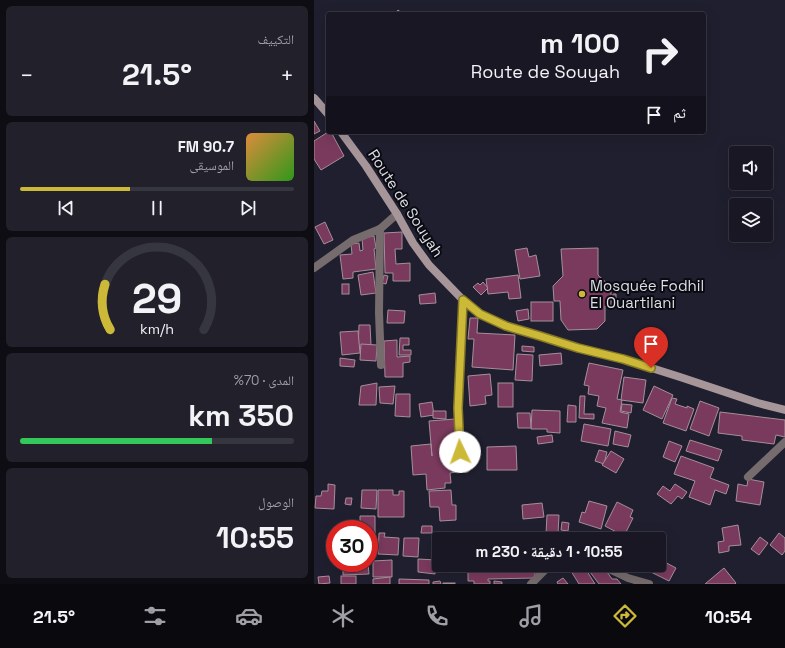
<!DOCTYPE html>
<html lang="ar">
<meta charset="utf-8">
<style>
body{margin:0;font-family:"Space Grotesk","Noto Naskh Arabic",sans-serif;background:#21202b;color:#f1f3f6;direction:rtl;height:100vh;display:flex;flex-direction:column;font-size:15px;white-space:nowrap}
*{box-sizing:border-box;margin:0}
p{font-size:13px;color:#9f9fa6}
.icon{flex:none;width:22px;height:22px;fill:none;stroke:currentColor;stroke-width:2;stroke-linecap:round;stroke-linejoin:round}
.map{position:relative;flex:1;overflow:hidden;direction:ltr}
.sheet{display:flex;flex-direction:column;gap:6px;padding:6px;background:#0d0d13;width:314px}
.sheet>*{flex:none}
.banner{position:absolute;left:12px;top:12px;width:380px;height:122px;border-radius:4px;box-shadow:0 4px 16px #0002,0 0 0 1px #363641;direction:rtl;background:#181723;color:#f1f3f6;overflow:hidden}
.tools{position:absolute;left:415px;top:146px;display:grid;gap:8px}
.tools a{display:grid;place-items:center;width:44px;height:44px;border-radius:4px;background:#181723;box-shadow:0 4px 16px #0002,0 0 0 1px #363641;font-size:20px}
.speed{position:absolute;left:12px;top:520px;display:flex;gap:8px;font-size:20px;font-weight:700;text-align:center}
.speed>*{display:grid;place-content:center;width:52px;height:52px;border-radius:50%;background:#181723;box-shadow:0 4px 16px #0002,0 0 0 1px #363641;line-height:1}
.speed .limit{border:6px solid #d22;background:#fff;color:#111}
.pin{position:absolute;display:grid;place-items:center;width:34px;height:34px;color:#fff;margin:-41px -17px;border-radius:50% 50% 50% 0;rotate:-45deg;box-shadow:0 0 4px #0007}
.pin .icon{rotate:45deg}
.me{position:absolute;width:44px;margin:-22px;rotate:357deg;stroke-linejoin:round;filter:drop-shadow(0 0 3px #0008)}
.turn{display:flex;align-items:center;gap:14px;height:84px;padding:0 20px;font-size:18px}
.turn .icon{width:52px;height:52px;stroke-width:2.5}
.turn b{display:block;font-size:28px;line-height:34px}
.then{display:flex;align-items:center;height:38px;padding:0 20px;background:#0003;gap:8px;font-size:15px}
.big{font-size:30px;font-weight:700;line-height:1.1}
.sheet .card{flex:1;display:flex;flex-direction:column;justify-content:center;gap:6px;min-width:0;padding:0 14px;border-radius:6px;background:#21202b}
.sheet .dial{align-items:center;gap:0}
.dial svg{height:104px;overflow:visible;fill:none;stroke:#363641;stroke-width:7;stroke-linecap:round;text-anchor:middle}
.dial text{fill:#f1f3f6;stroke:none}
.song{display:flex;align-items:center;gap:12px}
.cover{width:48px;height:48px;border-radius:6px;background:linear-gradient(135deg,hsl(30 70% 55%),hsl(110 70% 35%))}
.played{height:4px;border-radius:2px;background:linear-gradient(90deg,#cdb938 40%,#363641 40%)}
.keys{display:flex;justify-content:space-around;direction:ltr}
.heat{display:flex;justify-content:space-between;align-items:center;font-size:22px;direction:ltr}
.charge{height:6px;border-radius:3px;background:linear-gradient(90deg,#34c759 70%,#363641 0)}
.trip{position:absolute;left:118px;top:532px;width:234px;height:40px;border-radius:4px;background:#181723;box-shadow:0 4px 16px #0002,0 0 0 1px #363641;font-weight:700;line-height:40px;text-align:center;direction:rtl}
.dock{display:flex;height:64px;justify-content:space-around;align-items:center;background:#0a090e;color:#9f9fa6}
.dock .icon{width:28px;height:28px}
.dock .on{color:#cdb938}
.dock b{font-size:18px;color:#f1f3f6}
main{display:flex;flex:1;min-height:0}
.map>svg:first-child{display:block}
.building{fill:#7a3a5d;stroke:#a58f99}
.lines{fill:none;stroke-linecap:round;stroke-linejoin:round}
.minor{stroke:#766b6d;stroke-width:8}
.tertiary{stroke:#766b6d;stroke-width:8}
.secondary{stroke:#a69699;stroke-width:8}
.route-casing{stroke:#857824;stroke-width:10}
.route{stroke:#cdb938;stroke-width:7}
.poi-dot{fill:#cdb938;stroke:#0a0a11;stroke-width:1.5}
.labels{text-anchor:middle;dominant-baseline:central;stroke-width:4;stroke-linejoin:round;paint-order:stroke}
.street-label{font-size:15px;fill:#dedee9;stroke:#0a0a11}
.poi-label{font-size:15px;fill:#dedee9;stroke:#0a0a11;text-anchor:start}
</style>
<main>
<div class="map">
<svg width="471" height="584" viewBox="0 0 471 584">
<rect width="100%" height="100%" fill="#201f2f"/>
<!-- building -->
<g class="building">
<path d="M84,10L89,14H80Z"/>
<path d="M0,121L6,131L0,134Z"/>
<path d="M14,132H17L30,156L7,170L0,159V141Z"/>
<path d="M11,222L19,240L10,244L1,227Z"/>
<path d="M88,232V249H81L82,264L96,263V281H79V273H71L70,233Z"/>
<path d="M60,236L62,248L60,249L62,269L39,272V278L29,279L26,255L38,254L37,244L45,243L46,251L49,250L48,238Z"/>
<path d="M213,248L215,257L222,255L226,276L206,279L201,250Z"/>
<path d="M284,248V275L297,287V307L291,306V321L283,329L254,330L247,320L246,301H240L239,286L249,276L247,249Z"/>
<path d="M59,272L62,293L47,295L44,275Z"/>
<path d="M70,275L74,276L72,284L68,283Z"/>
<path d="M204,275L207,298L195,299L194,292L174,294L172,279Z"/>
<path d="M169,282L174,288L167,295L159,287L164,283L166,285Z"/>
<rect x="28" y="284" width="7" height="10"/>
<path d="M121,293L122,303L106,304L105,295Z"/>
<path d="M299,294H302V302H298Z"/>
<rect x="217" y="302" width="22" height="19"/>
<path d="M214,309L215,319L204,321L202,311Z"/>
<path d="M74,310L91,311L90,323H73Z"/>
<path d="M156,318H164L163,333L201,335L199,370L158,367L160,339H154Z"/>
<path d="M45,325H56L57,345L44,349Z"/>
<path d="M44,331L46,353L28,355L26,332Z"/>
<path d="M86,338H95V345H89V350H97V355H85Z"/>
<path d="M83,340V357L96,356V362L89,363V377H71L70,341Z"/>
<path d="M47,344L63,345L62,361L46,360Z"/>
<path d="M208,346L220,347V352L208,351Z"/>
<path d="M247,353L248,364L226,366L225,355Z"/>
<path d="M203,354L219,355L218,381L201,380Z"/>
<path d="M26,358L41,360L40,367L26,366Z"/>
<path d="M275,363L309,370L303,399L308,400L306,412L315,414L313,428L288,423L292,408L283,406L285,396L274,394L275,386L270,385Z"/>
<path d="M176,374L178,395L171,396L172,404L156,406L154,376Z"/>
<path d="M310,377L332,380L329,403L307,400Z"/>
<path d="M63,383L62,405H45L47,386Z"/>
<rect x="184" y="383" width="15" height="24"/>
<path d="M81,386L79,404L66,403L65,387Z"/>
<path d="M340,386L359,395L348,419L329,410Z"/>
<path d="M82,394H96V417L81,416Z"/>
<path d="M266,396H271L270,414H280V419L265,418Z"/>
<path d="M358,398L363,399L361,404L373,408V406L380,409L372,431L349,423Z"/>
<path d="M386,401L405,408L395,436L376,429Z"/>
<path d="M118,402L120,415L107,417L105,404Z"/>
<path d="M308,404L318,405L317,413L307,411Z"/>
<path d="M254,405L262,406V422H253Z"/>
<path d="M218,410L246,411V433L233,432V429H217Z"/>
<path d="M119,411H132V419L119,418Z"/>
<path d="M406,412L471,420V437L462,435L460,444L428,440V436L404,433Z"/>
<path d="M203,413H216L217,428H204Z"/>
<path d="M141,419L143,447L134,448L135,456H140L142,472L136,473L137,483H131V488L113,490L112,474L99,475L97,446L117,444L118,456L115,421Z"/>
<path d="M270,424L297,429L294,446L267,441Z"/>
<path d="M301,431L317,435L314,447L299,444Z"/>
<path d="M238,435L239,442L224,444L223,437Z"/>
<path d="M376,440L408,450L404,461L372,451Z"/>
<path d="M355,441L368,446L361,462L349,457Z"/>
<path d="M202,446L203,470H173V447Z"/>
<path d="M285,450L293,452L290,464L281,461Z"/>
<path d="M297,451L310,459L302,473L288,465Z"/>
<path d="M367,456L400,468L396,478L415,485L412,494L401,490L396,505L375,497L381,481L360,474Z"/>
<path d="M434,479L450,482L446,505L422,501L424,484L433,486Z"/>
<path d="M14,484L21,485L20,509L1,508L2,496H7L8,491H14Z"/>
<path d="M361,484L373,492L368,499L364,496L357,504L343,494L349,486L356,491Z"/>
<path d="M48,490H63L62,509L47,508Z"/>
<path d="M64,490H79V495H85V491H90V517H64Z"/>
<path d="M137,490L138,505H142V520L126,521L125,507H116L115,491Z"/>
<path d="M32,498H38L37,505L31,504Z"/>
<path d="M275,501L293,506L287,529L265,522L268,512L271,513Z"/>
<path d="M303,502L319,510L316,517L319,518L310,536L291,526Z"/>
<path d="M228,503L230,517L209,519L208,505Z"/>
<path d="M233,515H245L244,534H232Z"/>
<path d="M46,516H61V535H55V529H46Z"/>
<path d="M248,522L255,523L254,531L247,530Z"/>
<path d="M424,525L427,545L415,546V551L405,553L404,542L410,541L408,528Z"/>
<path d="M108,526H118V533H107Z"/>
<path d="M227,532V539H211L210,533Z"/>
<path d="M65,533H71L70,537L85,538L84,555L64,554Z"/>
<path d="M163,533L198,535V539H163Z"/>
<path d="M465,533L471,538V551L468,555L456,545Z"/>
<path d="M271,536V539H264V537Z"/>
<path d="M446,537L454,543L445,555L437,549Z"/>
<path d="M90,538H105L104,557L89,556Z"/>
<path d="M55,540H60V545L55,546Z"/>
<path d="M122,540H125V557H121Z"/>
<path d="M104,559L122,560L121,574L104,572Z"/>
<path d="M345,559L362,568L355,581L333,570L336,565H345Z"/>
<path d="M78,560V577H59V561Z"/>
<path d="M29,563H54L55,574L29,575Z"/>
<path d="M154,565H225L226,569H221V578L174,579V581H176V584H160V581H154Z"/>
<path d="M267,565H269L281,584H265L257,571Z"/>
<path d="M410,568L422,583L421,584H391Z"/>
<path d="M291,569L298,579H303L307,584H285L276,572V570Z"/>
<path d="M15,576L16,583L5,584L4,577Z"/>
<rect x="27" y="576" width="15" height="8"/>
<path d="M76,577V584H59V579Z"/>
<path d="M249,578L254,584H244L243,582Z"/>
<path d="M85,579L115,580V584H85Z"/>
<path d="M126,581L127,584H119V582Z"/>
<path d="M180,581L188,582V584H180Z"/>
<rect x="129" y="583" width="12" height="1"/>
</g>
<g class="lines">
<!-- minor -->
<g class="minor">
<path d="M66,229L65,313L67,365"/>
<path d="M149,300L144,408L147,452L149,464L152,469"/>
<path d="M434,477L471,442"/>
<path d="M277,565L295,569L314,578L335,584"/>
<path d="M217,584L236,565H237"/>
</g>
<!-- tertiary -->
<path class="tertiary" d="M0,268L39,240L66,229L83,214"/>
<!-- secondary -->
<g class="secondary">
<path d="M0,98L14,114"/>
<path d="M27,132L52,166L83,214L99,243L115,265L149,300L166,314L192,326L264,348L309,359L366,377L444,403L471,410"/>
</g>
</g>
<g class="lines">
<defs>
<path id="route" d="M146,452L144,408L149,300L166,314L192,326L226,336L264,348L309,359L337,368"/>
</defs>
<!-- route casing -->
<use href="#route" class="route-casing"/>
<!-- route -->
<use href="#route" class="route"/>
</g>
<!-- markers -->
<circle class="poi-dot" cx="268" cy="294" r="4"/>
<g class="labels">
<!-- street labels -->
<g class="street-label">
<text transform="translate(92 203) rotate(57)">Route de Souyah</text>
</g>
<!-- poi labels -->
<g class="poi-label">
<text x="276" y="285">Mosquée Fodhil<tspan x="276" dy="17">El Ouartilani</tspan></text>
</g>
</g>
</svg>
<div class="tools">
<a><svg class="icon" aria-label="sound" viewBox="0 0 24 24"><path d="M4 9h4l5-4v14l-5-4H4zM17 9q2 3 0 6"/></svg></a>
<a><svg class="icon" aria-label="layers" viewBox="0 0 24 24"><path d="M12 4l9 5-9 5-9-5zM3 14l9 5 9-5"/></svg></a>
</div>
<div class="speed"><div class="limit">30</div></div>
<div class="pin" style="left:337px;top:368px;background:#d93025"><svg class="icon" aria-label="arrive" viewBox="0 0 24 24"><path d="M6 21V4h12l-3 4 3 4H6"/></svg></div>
<svg class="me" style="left:146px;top:452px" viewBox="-20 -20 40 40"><circle r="19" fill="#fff"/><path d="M0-13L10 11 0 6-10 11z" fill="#cdb938"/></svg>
<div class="trip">10:55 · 1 دقيقة · 230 m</div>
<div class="banner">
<div class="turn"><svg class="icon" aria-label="right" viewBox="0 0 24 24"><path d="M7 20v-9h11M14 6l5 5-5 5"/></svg><div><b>100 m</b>Route de Souyah</div></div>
<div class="then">ثم<svg class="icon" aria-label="arrive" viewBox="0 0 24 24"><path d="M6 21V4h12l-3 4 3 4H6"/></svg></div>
</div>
</div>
<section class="sheet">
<div class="card"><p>التكييف</p>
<div class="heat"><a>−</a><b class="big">21.5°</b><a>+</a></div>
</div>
<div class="card">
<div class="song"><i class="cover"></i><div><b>90.7 FM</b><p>الموسيقى</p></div></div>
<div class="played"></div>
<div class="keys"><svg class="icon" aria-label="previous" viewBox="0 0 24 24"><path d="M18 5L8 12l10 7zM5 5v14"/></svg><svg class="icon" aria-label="pause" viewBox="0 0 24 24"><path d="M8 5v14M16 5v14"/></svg><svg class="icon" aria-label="next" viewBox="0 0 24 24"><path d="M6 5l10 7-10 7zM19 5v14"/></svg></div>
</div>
<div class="card dial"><svg viewBox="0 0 100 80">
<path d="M14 69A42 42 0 1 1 86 69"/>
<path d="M14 69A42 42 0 0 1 10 34" stroke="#cdb938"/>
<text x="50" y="56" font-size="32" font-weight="700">29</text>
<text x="50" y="72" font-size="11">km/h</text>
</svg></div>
<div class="card"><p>المدى · 70%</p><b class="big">350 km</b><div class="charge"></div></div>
<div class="card"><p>الوصول</p><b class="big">10:55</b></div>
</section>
</main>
<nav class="dock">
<b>10:54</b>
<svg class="icon on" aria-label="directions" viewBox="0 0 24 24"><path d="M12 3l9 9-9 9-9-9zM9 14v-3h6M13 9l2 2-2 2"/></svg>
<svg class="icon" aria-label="music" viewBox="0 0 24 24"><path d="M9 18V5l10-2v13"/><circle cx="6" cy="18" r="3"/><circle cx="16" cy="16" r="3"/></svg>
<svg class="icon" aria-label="phone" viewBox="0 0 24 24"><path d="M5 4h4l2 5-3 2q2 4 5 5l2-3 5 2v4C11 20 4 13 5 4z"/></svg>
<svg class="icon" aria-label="climate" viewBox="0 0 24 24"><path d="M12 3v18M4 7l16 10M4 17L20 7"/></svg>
<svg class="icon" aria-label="car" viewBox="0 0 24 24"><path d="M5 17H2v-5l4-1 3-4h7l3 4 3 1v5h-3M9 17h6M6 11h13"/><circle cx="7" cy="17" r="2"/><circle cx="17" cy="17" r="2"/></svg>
<svg class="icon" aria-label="filters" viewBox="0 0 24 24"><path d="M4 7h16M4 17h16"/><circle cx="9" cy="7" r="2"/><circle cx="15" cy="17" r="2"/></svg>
<b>21.5°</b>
</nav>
